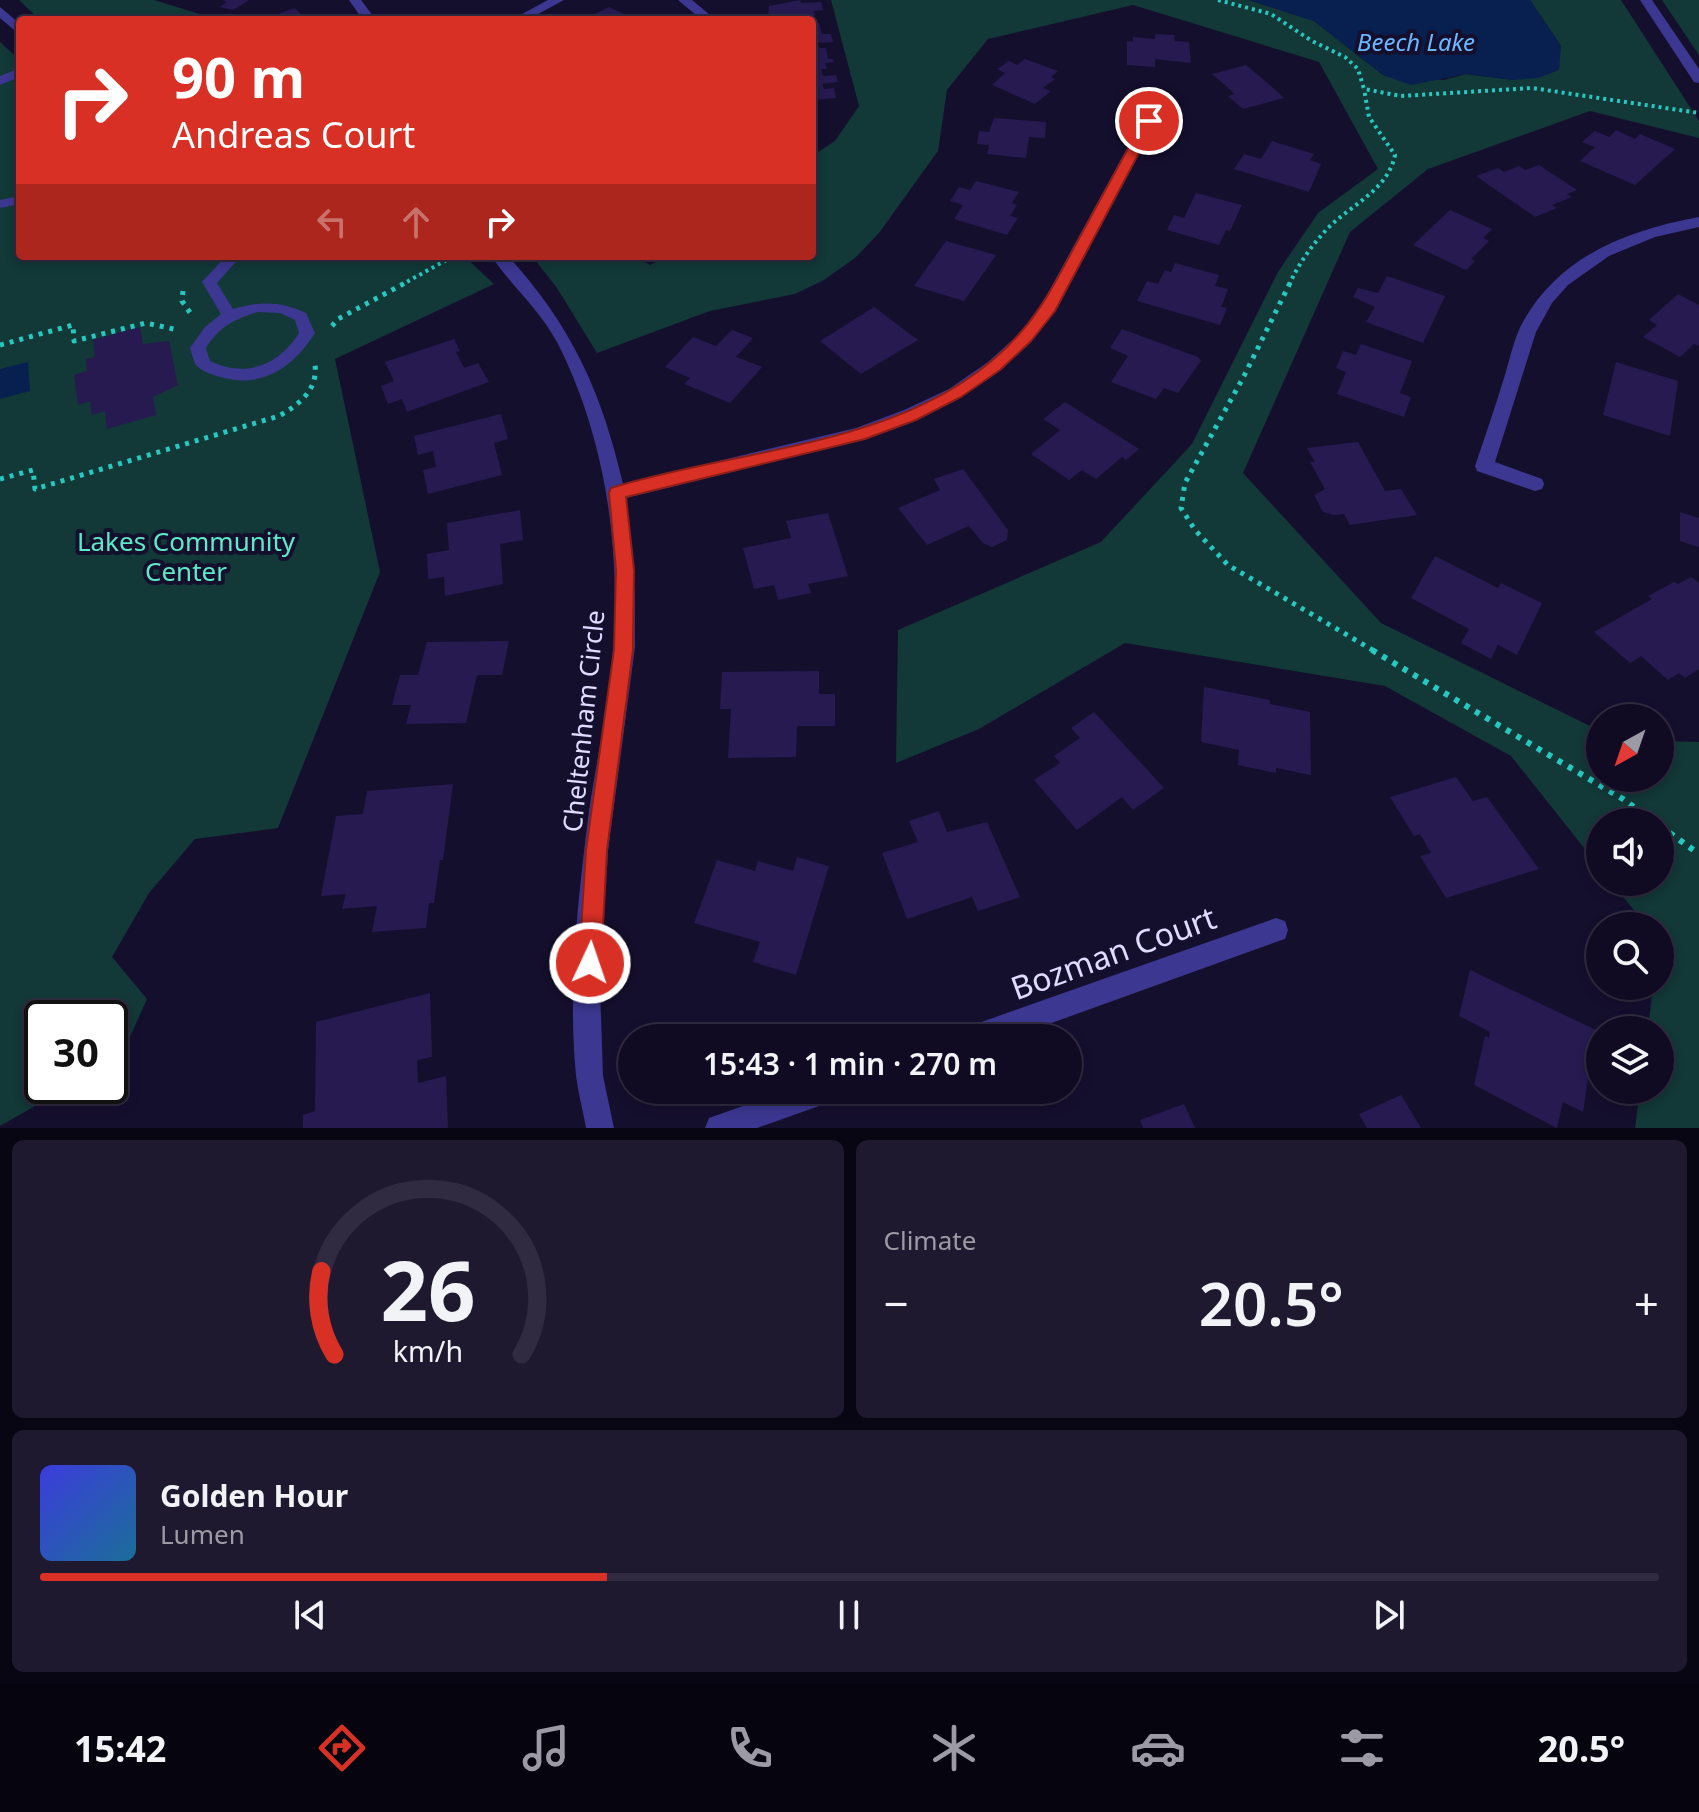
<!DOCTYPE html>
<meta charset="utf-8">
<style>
body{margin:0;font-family:"Noto Sans",sans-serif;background:#1e192f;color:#f1f3f6;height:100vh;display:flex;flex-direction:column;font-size:30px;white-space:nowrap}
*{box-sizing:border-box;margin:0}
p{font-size:26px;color:#9c9ba5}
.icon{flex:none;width:44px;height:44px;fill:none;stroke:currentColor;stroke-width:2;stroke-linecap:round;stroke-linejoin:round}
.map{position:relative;height:1128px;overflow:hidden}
.sheet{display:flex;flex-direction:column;gap:12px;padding:12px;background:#090613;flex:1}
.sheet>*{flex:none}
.top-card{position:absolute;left:16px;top:16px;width:800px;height:244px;border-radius:8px;box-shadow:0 4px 12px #0003,0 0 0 2px #302b40;background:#d93025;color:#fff;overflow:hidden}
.needle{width:52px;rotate:220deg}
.controls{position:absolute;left:1586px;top:704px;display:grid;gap:16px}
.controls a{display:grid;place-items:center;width:88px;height:88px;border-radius:50%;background:#100b22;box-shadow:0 4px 12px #0003,0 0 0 2px #302b40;font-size:40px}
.speed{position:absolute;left:24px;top:1000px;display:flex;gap:16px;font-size:40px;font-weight:700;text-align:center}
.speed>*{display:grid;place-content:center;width:104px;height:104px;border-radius:50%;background:#100b22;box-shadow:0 4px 12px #0003,0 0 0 2px #302b40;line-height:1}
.speed .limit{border:4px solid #111;border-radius:12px;background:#fff;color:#111}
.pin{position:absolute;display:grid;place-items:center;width:68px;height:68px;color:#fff;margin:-34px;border:4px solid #fff;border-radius:50%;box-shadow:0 2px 8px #0007}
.me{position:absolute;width:88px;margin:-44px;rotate:3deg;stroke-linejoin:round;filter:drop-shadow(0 0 6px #0008)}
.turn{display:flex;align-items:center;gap:28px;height:168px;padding:0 24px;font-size:36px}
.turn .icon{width:104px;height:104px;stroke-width:2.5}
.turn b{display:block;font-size:56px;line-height:68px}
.lanes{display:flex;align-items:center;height:76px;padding:0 24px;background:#0003;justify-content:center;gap:40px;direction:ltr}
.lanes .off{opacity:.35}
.big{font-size:60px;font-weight:600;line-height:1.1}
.sheet .tile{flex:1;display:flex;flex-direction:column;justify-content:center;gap:12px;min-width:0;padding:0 28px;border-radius:12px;background:#1e192f}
.sheet .dial{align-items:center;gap:0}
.dial svg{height:208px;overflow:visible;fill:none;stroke:#302b40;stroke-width:7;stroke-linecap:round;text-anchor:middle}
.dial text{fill:#f1f3f6;stroke:none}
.song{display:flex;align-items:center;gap:24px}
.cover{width:96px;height:96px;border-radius:12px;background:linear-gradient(135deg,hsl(240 70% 55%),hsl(200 70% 35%))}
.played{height:8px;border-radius:4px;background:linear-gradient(90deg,#d93025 35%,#302b40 35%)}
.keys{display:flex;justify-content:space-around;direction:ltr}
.heat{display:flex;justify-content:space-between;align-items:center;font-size:44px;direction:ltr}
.sheet .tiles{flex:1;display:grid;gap:12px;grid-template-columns:1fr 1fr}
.tile:last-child{grid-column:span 2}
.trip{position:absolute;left:618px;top:1024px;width:464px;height:80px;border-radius:40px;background:#100b22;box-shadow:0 4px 12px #0003,0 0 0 2px #302b40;font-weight:600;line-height:80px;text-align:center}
.tabs{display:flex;height:128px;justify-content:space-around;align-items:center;background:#06040e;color:#9c9ba5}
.tabs .icon{width:56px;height:56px}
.tabs .current{color:#d93025}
.tabs b{font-size:36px;color:#f1f3f6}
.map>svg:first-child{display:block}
.green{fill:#123837}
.water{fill:#07204f}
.building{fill:#261a50}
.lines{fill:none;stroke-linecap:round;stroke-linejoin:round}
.path-far2{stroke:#27c8c0;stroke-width:4;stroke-dasharray:3 4;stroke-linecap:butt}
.path-far1{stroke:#27c8c0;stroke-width:5;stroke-dasharray:4 6;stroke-linecap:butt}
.path{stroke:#27c8c0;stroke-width:6;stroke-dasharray:5 7;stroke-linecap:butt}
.service{fill:#3c3790;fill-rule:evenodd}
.minor{fill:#3c3790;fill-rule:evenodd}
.route{fill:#d93025;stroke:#8d1f18;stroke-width:2}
.labels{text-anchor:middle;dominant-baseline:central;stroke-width:8;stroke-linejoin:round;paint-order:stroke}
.far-water-label{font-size:24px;font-style:italic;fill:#6ab8ff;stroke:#150f2e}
.park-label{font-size:26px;fill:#5deac8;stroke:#150f2e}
.street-label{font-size:26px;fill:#e0dcff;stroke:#150f2e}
.near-street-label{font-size:32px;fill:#e0dcff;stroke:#150f2e}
</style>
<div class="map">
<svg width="1699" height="1128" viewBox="0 0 1699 1128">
<rect width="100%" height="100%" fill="#150f2e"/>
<!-- green -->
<g class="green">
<path d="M19,0H154L219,20H40Z"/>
<path d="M831,0H1249L1314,21L1383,75L1444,80L1466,74L1514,80L1561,46L1530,0H1621L1699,121V138L1590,111L1428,169L1350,232L1243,473L1381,623L1600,731V778H1660V741L1699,742V1128H1635L1640,1090H1660V1030H1648L1653,986H1660V926H1647L1611,882H1660V822H1600V868L1511,756L1385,686L1125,643L979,729L896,763L898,630L1101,542L1192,444L1278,272L1318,213L1378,169L1319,62L1133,5L988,39L947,90L938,151L879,233L855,258L824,280L795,294L710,311L597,353L557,288L532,256H634L650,265L668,256H812V156L835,141L859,106Z"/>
<path d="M1662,0H1699V55Z"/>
<path d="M0,42L20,60V256H464L494,284L335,359L380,572L278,828L195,839L149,893L112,957L147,999L130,1037L110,1054V1018H42V1086H70L0,1126Z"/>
</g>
<!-- water -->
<g class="water">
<path d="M1249,0H1530L1561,46L1559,70L1538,78L1513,80L1466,74L1411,85L1383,75L1314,21Z"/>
<path d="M28,362L30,391L0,399V369Z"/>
</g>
<!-- building -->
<g class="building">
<path d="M223,0H249L233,10L220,7L227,2Z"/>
<path d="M800,0L801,3L821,2L823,10L814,11L815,16H811V20H768L769,6Z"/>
<path d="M609,7L637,20H578L591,16Z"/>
<path d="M295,8L306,20H265L283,12Z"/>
<path d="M812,23H819L822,34H831L833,42L818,43L819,48H826L828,59H833L834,62L825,63L827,69H821L823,76L836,75L838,82L822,84L824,89L834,88L836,98L814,100L815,104H812Z"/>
<path d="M1155,34L1174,35L1175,41L1189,42L1191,63L1155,59V67L1127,65V41L1133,42V37L1155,39Z"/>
<path d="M1025,59L1058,71L1051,77L1055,79L1043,88L1051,91L1035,104L992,85L1005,73L997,69L1009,61L1017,65Z"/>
<path d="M1246,65L1271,86L1284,98L1243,109L1228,96L1235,94L1212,74Z"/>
<path d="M994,118L1046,122L1045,138L1029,137L1026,158L987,154L989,145L977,144L979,131L989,132Z"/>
<path d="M1616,130L1635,139L1640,134L1675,149L1635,185L1580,161L1595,147L1582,142L1595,131L1609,137Z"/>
<path d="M1272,141L1314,154L1310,160L1321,164L1309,192L1234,169L1244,154L1261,159Z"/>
<path d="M1539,165L1577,190L1567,194L1572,197L1552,205L1557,208L1535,217L1476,176L1498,168L1504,172L1519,166L1525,170Z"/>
<path d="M976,181L1019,192L1012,203L1017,205L1010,216L1018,218L1007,235L954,219L963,205L950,201L959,187L970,190Z"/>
<path d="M1196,193L1242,205L1230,231L1226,230L1219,245L1167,230L1174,215L1184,218Z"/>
<path d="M1450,210L1492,229L1483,238L1489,241L1471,259L1475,261L1466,270L1413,245Z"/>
<path d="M946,241L996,255L964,301L914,286Z"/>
<path d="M1175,263L1219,275L1215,286L1228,289L1221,307L1227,308L1220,325L1137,301L1147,281L1158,284L1165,270L1171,272Z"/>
<path d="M1387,276L1445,296L1423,343L1366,322L1375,307L1353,297L1358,288L1378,293Z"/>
<path d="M1678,294L1699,305V346L1694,344L1680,357L1643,337L1657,325L1649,320Z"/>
<path d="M874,307L918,340L861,374L820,341Z"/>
<path d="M140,327L143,344L169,341L178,385L153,397L156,415L107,429L105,411L92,415L90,401L78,405L74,375L87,371L86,359L95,357L93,340Z"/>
<path d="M1122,329L1198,357L1201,361L1178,393L1164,388L1156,399L1111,382L1128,356L1110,348Z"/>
<path d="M732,330L753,338L736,357L762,367L730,403L684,384L690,378L665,367L693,337L716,346Z"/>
<path d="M454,339L460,351L456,352L464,368L478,363L489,382L407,412L402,399L388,404L381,386L394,381L385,362Z"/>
<path d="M1361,344L1412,361L1400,393L1411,397L1404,417L1337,394L1346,372L1336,368L1343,351L1356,355Z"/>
<path d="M1616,362L1678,381L1670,436L1603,415Z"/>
<path d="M1065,402L1139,449L1126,460L1122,457L1096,479L1082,470L1069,480L1031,454L1060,430L1043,419Z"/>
<path d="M501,414L508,439L494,443L502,475L428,494L423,470L436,467L433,451L418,455L414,436Z"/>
<path d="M1358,442L1385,491L1401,489L1417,515L1350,525L1344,514L1334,515L1323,512L1314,495L1325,489L1310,462H1315L1307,448Z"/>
<path d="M963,469L1008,530L1007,540L992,547L983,543L969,526L927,545L898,508L940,490L934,479Z"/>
<path d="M520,510L523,540L500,544L503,584L445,596L444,577L428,579L427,554L449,550L447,523Z"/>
<path d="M1680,512L1699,518V547L1680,541Z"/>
<path d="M828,513L848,576L808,584L811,593L778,600L774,585L754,589L743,548L791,538L786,521Z"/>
<path d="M1435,556L1498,588L1501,583L1542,603L1517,655L1498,645L1491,659L1461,643L1469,629L1411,598Z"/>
<path d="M1691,577L1699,583V669L1685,678L1679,673L1668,680L1641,656L1630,663L1594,632L1652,599L1648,596L1674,582L1678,584Z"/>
<path d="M509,641L502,675H477L466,723L406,724L411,705H392L400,675H418L427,642Z"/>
<path d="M819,671V694H835V726H797L796,757L728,758L731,709H720L722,672Z"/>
<path d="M1204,687L1270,700V704L1310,712L1311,775L1276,768V773L1238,765L1239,750L1201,742Z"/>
<path d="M1094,712L1164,788L1133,810L1122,797L1077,830L1034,780L1060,763L1054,756L1080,738L1071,728Z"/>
<path d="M1456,777L1473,801L1487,797L1539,869L1446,898L1420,856L1431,853L1420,834L1414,836L1390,797Z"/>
<path d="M453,784L443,860H440L434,903H429L426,928L372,932L377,906L342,909L346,894L321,896L336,816L363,814L367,791Z"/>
<path d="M939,811L947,832L987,822L1020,897L978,911L972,897L907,919L882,853L918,842L909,821Z"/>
<path d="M797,857L829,866L796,975L753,962L760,942L694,923L717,860L755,871L758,861L793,871Z"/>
<path d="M1470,970L1600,1032V1077L1589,1072L1583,1112L1563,1102L1557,1128L1474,1085L1485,1036L1489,1038L1490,1032L1459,1016Z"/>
<path d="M430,993L432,1057L417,1060L418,1083L446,1076L448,1128H303V1115L315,1111L316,1022Z"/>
<path d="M1401,1095L1421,1128H1367L1359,1114Z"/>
<path d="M1184,1104L1195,1128H1143L1140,1120Z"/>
</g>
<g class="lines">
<!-- path-far2 -->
<g class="path-far2">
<path d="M1218,0L1271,14L1312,41L1345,57L1358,69L1364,89L1401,96L1532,88L1699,113"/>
<path d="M401,285L452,257"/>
<path d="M1289,285C1299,263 1312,245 1328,228C1352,204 1388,190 1395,155L1369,117L1364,89"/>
</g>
<!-- path-far1 -->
<g class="path-far1">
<path d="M1290,283L1244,376L1185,483L1181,508L1195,530L1228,565L1376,652"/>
<path d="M183,291L182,301L191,314"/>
<path d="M332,326L338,319L405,283"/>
<path d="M0,345L73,325L74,341L146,323L178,330"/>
<path d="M0,479L33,470L35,489L279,416C300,404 318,390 315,364"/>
</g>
<!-- path -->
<g class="path">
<path d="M1372,650L1623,799L1654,822"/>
<path d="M1660,826L1699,854"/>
</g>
<!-- service -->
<g class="service">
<path d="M20,68V77L0,85V76Z"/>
<path d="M20,196V204L0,208V200Z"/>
<path d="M226,256H241L217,283L233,309C261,301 281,301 306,313L315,333C294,366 264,388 224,378C213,375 202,372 195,364L190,348L205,327L221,314L202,282ZM258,312L280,313L295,320L299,333C278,366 246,378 210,361L206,348C219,327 235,319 258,312Z"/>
</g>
<!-- minor -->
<g class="minor">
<path d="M349,0H361L376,20H363Z"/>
<path d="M548,0H564L527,20H511Z"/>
<path d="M678,0H692L716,20H702Z"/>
<path d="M1640,0H1652L1699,69V83L1694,82Z"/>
<path d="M0,7L20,24V35L0,18Z"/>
<path d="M1149,117L1156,121L1055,311L1031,342L1000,370L961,397L916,420L865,439L626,498L635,595V647L608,851L600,987L603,1076L614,1128H586C583,1110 578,1093 576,1075C568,994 577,908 587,827C593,775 606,724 611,672C623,561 608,442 557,342C539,309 512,286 491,256H508C572,326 602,393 623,484L856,428L904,410L949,389L988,362L1019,334L1042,304L1142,121Z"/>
<path d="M1699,217V227L1655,237L1609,256L1568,285L1552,303L1536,332L1495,462L1542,479L1544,484L1542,489L1535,491L1477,471L1475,466C1485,437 1495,407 1504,378C1510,359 1514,337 1524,320C1561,255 1629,230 1699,217Z"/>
<path d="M1276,918L1285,921L1288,930L1285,939L1276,942L1010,1038H960L964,1029L973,1025Z"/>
<path d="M788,1090H839L836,1100L757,1128H705L709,1118Z"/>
</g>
</g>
<!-- route -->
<path class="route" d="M1149,117L1156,121L1055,311L1031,341L1000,370L961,397L916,420L865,439L626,497L634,570L633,650L607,850L601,963L598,971L590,975L582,971L579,963L586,850L614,650L616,570L609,493L611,488C746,446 921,447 1021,332C1044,306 1059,275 1076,244C1098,203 1121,162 1143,121Z"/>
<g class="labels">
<!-- far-water labels -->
<g class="far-water-label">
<text x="1416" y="41">Beech Lake</text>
</g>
<!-- park labels -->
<g class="park-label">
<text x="186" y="541">Lakes Community<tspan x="186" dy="30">Center</tspan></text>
</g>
<!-- street labels -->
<g class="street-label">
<text transform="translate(583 721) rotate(-84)">Cheltenham Circle</text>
</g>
<!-- near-street labels -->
<g class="near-street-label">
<text transform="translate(1113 952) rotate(-20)">Bozman Court</text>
</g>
</g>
</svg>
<div class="controls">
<a><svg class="needle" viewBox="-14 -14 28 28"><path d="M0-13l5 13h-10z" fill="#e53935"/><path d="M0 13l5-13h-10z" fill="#9c9ba5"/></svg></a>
<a><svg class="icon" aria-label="sound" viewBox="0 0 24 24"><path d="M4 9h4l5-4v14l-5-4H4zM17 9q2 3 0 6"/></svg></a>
<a><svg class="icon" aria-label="search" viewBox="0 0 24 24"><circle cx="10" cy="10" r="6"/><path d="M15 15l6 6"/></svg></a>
<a><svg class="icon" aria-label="layers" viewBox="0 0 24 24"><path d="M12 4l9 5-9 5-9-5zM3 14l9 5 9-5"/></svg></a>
</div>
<div class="speed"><div class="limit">30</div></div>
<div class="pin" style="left:1149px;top:121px;background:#d93025"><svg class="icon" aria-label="arrive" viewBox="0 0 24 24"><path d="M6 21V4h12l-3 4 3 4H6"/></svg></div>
<svg class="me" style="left:590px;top:963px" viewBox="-20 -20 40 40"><circle r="17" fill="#d93025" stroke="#fff" stroke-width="3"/><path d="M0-11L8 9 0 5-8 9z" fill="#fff"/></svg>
<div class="trip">15:43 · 1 min · 270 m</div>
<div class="top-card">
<div class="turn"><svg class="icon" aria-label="right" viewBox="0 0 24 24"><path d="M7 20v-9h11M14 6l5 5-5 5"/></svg><div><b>90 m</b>Andreas Court</div></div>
<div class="lanes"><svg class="icon off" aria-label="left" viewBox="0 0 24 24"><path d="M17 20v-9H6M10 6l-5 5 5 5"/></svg><svg class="icon off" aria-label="ahead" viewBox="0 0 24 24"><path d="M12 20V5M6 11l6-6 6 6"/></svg><svg class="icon" aria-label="right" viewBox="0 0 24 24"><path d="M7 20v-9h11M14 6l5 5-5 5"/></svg></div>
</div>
</div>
<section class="sheet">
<div class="tiles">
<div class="tile dial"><svg viewBox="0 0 100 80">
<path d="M14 69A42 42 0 1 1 86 69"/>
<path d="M14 69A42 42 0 0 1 9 37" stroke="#d93025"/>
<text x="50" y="56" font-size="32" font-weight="700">26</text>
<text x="50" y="72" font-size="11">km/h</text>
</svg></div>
<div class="tile"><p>Climate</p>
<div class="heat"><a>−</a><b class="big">20.5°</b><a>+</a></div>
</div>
<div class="tile">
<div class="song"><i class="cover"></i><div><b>Golden Hour</b><p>Lumen</p></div></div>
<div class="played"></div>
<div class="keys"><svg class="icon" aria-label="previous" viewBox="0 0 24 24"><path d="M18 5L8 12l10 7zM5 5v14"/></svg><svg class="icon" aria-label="pause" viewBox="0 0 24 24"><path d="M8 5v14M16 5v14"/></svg><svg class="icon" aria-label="next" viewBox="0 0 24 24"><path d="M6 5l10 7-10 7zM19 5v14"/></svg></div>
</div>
</div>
</section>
<nav class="tabs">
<b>15:42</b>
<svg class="icon current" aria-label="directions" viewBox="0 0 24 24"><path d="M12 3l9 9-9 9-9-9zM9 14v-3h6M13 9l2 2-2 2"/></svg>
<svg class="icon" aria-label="music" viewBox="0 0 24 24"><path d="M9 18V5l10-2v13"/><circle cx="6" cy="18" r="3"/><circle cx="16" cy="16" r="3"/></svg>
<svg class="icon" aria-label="phone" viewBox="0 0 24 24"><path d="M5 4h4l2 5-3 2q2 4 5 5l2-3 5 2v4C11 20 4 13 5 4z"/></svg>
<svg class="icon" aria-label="climate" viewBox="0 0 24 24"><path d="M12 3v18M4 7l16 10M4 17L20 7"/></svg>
<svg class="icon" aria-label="car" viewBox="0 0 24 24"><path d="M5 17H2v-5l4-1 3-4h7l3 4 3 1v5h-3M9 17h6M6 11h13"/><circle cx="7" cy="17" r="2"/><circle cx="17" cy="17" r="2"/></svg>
<svg class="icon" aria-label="filters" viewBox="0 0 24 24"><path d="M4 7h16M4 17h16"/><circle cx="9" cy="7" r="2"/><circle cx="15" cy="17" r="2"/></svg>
<b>20.5°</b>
</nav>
